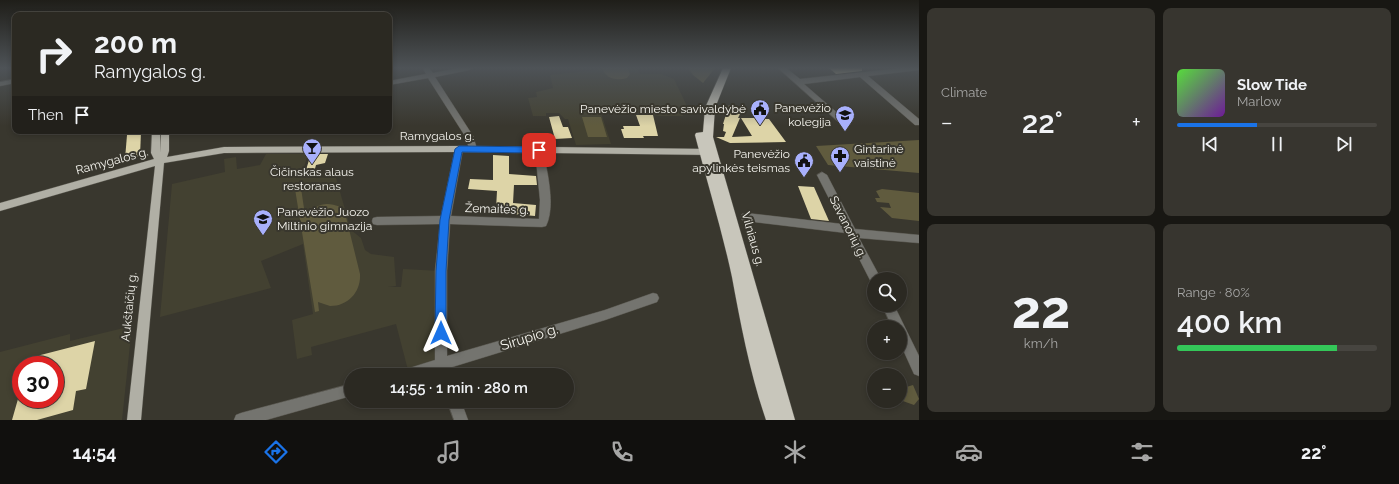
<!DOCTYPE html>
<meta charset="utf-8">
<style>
body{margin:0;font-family:Raleway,sans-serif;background:#37352f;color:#f1f3f6;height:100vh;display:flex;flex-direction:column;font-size:15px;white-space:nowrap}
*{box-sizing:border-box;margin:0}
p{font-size:13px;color:#a6a6a5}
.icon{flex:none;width:22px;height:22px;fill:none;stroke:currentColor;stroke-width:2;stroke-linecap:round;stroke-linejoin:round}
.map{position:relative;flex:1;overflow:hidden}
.side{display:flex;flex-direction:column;gap:8px;padding:8px;background:#181713;width:480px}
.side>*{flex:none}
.top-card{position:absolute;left:12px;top:12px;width:380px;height:122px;border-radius:8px;box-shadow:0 2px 6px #0003,0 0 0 1px #474540;background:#2b2922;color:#f1f3f6;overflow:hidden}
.buttons{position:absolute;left:867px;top:272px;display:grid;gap:8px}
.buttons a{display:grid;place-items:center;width:40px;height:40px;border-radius:50%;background:#2b2922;box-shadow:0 2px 6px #0003,0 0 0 1px #474540;font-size:20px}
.speed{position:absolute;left:12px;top:356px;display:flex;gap:8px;font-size:20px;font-weight:700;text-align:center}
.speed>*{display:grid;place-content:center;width:52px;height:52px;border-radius:50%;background:#2b2922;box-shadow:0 2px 6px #0003,0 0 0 1px #474540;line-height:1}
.speed .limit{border:6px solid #d22;background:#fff;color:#111}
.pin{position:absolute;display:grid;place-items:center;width:34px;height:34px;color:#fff;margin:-17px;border-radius:8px;box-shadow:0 2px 6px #0006}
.me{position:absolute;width:44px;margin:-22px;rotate:0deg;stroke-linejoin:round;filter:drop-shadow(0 0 3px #0008)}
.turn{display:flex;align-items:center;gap:14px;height:84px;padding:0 16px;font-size:18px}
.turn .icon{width:52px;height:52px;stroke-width:2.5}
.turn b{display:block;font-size:28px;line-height:34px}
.then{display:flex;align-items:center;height:38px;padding:0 16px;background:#0003;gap:8px;font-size:15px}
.big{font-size:30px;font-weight:600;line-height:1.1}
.side .widget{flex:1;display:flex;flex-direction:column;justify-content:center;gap:6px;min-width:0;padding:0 14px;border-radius:8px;background:#37352f}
.side .dial{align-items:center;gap:0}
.dial b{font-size:52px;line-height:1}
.song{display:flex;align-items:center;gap:12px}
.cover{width:48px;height:48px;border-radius:6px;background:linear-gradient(135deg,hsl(110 70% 55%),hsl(280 70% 35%))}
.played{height:4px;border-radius:2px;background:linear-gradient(90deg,#1a73e8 40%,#474540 40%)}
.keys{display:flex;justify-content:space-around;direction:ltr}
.heat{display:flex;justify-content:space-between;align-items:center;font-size:22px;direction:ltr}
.charge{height:6px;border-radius:3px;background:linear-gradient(90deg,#34c759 80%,#474540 0)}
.side .tiles{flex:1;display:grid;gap:8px;grid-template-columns:repeat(2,1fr)}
.trip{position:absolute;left:344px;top:368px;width:230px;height:40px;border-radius:20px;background:#2b2922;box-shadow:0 2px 6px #0003,0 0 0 1px #474540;font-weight:600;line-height:40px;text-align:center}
.menu{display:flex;height:64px;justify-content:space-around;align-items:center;background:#11100e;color:#a6a6a5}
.menu .icon{width:28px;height:28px}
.menu .active{color:#1a73e8}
.menu b{font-size:18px;color:#f1f3f6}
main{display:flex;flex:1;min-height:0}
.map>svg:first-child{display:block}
.built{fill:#434131;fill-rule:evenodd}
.green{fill:#605b3e}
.building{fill:#ddd4a7}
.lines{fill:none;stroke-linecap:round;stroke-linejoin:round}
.minor-casing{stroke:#57554d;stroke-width:1}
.major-casing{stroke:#57554d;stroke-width:1}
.highway-casing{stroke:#57554d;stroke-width:1}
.minor{fill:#74746f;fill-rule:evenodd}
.major{fill:#b0afa5;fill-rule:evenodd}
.highway{fill:#c8c6bb;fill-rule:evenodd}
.route{fill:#1a73e8;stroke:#114b97}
.labels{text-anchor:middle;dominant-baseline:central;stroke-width:4;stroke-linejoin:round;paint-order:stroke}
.poi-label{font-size:12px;fill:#f5f4ee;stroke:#39372e;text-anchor:end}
.street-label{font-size:12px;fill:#f5f4ee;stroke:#39372e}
.near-street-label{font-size:14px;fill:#f5f4ee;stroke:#39372e}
</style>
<main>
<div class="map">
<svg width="919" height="420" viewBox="0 0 919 420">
<rect width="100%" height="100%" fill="#39372e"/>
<!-- built -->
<g class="built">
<path d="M597,68H637L640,74H661L674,79L686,104L683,116H659L643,113H601L611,144L576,145L568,119H565L559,113H546V116H533L528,98L537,97L536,92L553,88L550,75L598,70Z"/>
<path d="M266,154H308L301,177L336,178L351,230L361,238L365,250L371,254L394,257L396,286L388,287H401L403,269L441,271V364L409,374L396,324L311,347L312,355L297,359L292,320L313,314L303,244L261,261L271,288L160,317L172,184L225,172L224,159L236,157L237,169L260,165Z"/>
<path d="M132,326L122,420H0V352L70,334V341ZM21,365H55V399H21Z"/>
</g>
<!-- green -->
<g class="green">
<path d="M602,68H628L630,74L627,78C616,81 606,79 602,68Z"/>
<path d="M688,68H715L703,83L693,75Z"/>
<path d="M582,117H601L607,137H588Z"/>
<path d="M919,140V173L828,165L816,146Z"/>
<path d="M301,188L305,215C319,204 324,201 341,207L346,217L360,274C361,291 349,306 330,306C326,305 322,303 318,302L319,311L315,312L295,189Z"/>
<path d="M882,189L919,193V221L892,218L880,207L891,208L889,203L877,202L875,198H880L876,191Z"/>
<path d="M913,385L919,399L914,405L900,400V389Z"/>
</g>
<!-- building -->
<g class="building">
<path d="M829,68H862V71L836,74Z"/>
<path d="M729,105L738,108L736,113L740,114L738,118H740L732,137L752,136L741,118H760L762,119H769L786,142L730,143L716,137H724L726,132L723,131L724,124H723Z"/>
<path d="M636,115H653L658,136H643L644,138H624L621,129H624L623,126H640Z"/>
<path d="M559,116L563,127H568L572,138L555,139L549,117Z"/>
<path d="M141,132L140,156L125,159L127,135Z"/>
<path d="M311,154H328L325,163L316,165L313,176H304Z"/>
<path d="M493,155L509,156V174L536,176L537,185H514L513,203L536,205L535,216L504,213V210L496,209L497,191L468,189L470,179L493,180Z"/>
<path d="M798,186L814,187L829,221L811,219Z"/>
<path d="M95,341L86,389L76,391L73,410L37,420H12L18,399H25L24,405L46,399H55V365H27L29,358Z"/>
</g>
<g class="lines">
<defs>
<g id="minor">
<path d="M423,68H429L433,73L459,68H473L469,70L435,77L473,136L477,149L476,151H470L465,136L428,78L389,85V81L426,74Z"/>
<path d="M778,68H786L800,79L903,68H919V70L868,76L919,119V125H915L860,77L804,84L850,124L849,126H843Z"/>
<path d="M15,79V83L0,86V82Z"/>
<path d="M459,146L463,149L451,216L539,219L540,200L535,150L539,147L543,150C547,171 556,206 546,226L542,227L450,224L447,271V356L605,310L653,293L657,294L659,298L657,302L605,320L449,368L451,375H439L437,371L425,375H399L400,371L435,360V271L440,224L377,225L373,224L372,221L373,218L377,217L441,216L455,149Z"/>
<path d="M822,172L827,175L855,229L919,235V243L859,238L881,279H874V283L871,282L846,233L746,221L742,220L741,217L742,214L746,213L842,224L817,175Z"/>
<path d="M882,305H894L919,356V376L914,374L900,343V327H892Z"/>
<path d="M351,384V396L266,420H234L236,415L241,413Z"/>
<path d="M447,401H461L468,420H454Z"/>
</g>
<path id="major" d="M152,131H160V153L161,131H169V151L167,157L224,147L459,146L712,149L716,152L712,155L459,152L224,153L164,163L141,420H127L155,166L0,211V203L154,159L151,153Z"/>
<path id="highway" d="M723,68H731L715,108L713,137L795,420H766C750,373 741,326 732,277C722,230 707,182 695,135L696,133L703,132L705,108Z"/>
</defs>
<!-- minor casing -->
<use href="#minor" class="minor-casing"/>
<!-- major casing -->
<use href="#major" class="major-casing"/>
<!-- highway casing -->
<use href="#highway" class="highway-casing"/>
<!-- minor -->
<use href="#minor" class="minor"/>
<!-- major -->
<use href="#major" class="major"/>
<!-- highway -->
<use href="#highway" class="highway"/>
</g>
<!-- sky -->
<linearGradient id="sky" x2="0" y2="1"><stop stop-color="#1f1e19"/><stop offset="0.54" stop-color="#4e5357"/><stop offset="1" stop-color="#4e5357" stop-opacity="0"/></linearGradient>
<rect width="919" height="126" fill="url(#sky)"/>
<!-- route -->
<path class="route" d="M459,146L539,147L543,150L539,153L462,152L449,220L446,271V333L445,336L441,338L437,336L435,333L436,271L440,220L455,149Z"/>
<!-- icons -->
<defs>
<symbol id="civic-pin" viewBox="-11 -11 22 30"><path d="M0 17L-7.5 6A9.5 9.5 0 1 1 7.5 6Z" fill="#a8b0fc" stroke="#39372e"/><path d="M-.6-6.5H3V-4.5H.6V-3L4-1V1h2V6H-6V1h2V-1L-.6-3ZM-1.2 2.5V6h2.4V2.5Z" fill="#111"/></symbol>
<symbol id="university-pin" viewBox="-11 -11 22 30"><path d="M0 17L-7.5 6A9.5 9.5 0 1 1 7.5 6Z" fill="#a8b0fc" stroke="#39372e"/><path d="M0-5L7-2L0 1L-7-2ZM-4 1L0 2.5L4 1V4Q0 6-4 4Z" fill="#111"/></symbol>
<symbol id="bar-pin" viewBox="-11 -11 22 30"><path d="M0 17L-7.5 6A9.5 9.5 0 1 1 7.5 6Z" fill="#a8b0fc" stroke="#39372e"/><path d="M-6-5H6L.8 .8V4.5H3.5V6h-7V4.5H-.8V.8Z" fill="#111"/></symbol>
<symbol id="pharmacy-pin" viewBox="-11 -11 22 30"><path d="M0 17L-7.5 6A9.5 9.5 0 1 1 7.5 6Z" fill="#a8b0fc" stroke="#39372e"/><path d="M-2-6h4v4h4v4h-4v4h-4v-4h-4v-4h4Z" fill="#111"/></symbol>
<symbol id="school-pin" viewBox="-11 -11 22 30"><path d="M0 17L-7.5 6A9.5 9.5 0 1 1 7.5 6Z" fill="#a8b0fc" stroke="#39372e"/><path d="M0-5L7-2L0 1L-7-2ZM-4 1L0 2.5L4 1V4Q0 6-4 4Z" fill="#111"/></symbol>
</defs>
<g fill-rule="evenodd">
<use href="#civic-pin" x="749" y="98" width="22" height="30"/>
<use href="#university-pin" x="834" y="104" width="22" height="30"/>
<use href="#bar-pin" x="301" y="137" width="22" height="30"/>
<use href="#pharmacy-pin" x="829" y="145" width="22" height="30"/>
<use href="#civic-pin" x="793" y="150" width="22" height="30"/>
<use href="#school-pin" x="252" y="208" width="22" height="30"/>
</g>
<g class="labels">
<!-- poi labels -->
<g class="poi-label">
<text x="831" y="108">Panevėžio<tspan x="831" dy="14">kolegija</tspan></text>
<text x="746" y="109">Panevėžio miesto savivaldybė</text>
<text x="854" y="149" text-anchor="start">Gintarinė<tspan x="854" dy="14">vaistinė</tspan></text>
<text x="790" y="154">Panevėžio<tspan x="790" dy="14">apylinkės teismas</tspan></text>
<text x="312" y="172" text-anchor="middle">Čičinskas alaus<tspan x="312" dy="14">restoranas</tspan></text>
<text x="277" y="212" text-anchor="start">Panevėžio Juozo<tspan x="277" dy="14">Miltinio gimnazija</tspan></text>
</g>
<!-- street labels -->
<g class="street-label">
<text x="437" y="136">Ramygalos g.</text>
<text transform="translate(112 161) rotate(-15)">Ramygalos g.</text>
<text transform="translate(497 209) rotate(2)">Žemaitės g.</text>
<text transform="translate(848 227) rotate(63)">Savanorių g.</text>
<text transform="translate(753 239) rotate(74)">Vilniaus g.</text>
<text transform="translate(129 307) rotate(-84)">Aukštaičių g.</text>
</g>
<!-- near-street labels -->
<g class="near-street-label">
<text transform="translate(529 337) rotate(-17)">Sirupio g.</text>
</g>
</g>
</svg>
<div class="buttons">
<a><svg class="icon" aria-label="search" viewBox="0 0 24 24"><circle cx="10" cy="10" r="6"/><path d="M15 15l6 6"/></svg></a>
<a>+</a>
<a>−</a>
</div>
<div class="speed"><div class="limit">30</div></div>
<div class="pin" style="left:539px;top:150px;background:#d93025"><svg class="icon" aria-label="arrive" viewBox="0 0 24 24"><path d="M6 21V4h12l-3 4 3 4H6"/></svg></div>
<svg class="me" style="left:441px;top:333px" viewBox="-20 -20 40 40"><path d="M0-17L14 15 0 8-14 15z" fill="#1a73e8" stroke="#fff" stroke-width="4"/></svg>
<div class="trip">14:55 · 1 min · 280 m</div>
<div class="top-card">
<div class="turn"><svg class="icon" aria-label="right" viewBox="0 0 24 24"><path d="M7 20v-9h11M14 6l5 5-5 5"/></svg><div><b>200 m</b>Ramygalos g.</div></div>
<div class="then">Then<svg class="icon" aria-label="arrive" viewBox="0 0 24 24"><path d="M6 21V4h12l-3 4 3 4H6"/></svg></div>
</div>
</div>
<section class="side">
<div class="tiles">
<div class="widget"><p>Climate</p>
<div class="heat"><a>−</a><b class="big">22°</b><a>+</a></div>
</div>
<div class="widget">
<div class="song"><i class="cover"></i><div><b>Slow Tide</b><p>Marlow</p></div></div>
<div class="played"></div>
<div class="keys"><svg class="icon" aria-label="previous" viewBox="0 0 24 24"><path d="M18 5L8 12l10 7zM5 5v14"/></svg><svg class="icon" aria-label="pause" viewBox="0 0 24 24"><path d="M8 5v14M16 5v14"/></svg><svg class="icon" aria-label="next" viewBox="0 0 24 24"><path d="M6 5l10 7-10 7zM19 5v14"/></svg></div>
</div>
<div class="widget dial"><b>22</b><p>km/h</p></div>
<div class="widget"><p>Range · 80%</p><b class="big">400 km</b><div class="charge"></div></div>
</div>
</section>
</main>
<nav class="menu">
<b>14:54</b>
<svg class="icon active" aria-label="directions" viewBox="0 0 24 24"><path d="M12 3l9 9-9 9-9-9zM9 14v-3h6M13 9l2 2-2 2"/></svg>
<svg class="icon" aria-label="music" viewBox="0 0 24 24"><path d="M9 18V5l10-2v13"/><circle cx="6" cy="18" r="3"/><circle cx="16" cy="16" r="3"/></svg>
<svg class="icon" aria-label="phone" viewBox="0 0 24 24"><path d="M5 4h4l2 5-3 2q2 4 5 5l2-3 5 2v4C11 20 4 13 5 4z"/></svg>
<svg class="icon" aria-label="climate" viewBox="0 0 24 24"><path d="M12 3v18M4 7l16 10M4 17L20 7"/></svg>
<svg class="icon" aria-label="car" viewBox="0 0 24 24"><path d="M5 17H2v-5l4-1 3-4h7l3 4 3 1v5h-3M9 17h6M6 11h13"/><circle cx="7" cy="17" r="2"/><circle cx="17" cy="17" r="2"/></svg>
<svg class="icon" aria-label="filters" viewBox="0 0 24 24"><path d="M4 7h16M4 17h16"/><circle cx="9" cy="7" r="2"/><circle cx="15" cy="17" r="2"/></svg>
<b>22°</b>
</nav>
